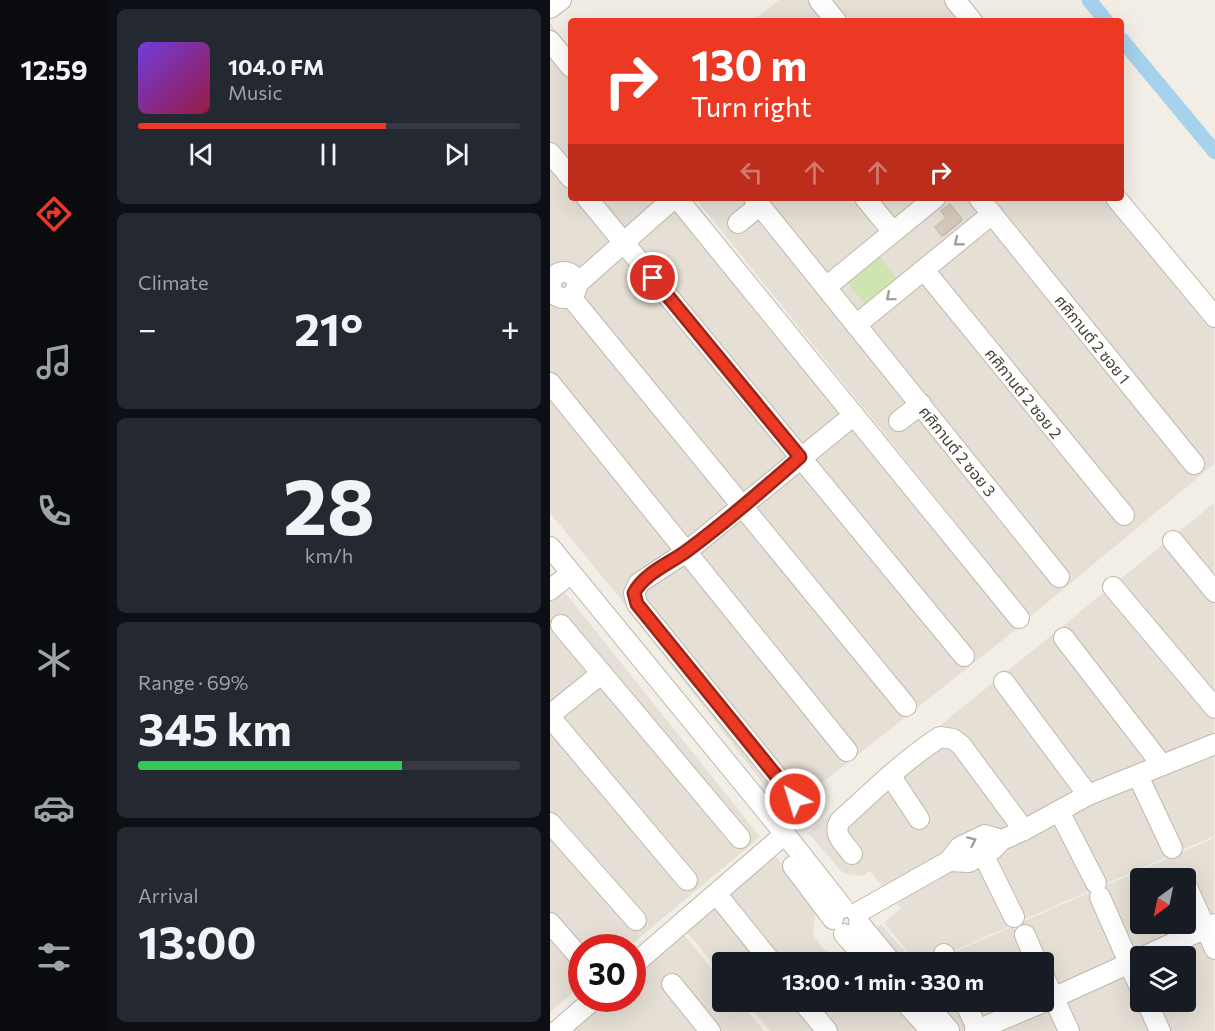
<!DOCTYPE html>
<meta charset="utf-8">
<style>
body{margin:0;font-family:Commissioner,"Noto Sans Thai",sans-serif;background:#242831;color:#f1f3f6;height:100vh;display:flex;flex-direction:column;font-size:22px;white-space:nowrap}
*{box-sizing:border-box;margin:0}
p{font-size:20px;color:#9ea1a6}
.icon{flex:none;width:33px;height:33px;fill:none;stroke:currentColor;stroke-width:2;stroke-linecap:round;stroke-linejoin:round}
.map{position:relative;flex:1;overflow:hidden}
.drawer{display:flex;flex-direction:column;gap:9px;padding:9px;background:#0d0f14;width:442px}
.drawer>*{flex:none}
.top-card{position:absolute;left:18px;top:18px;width:556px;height:183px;border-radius:6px;box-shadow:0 6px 24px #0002;background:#ec3923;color:#fff;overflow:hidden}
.needle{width:39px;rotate:213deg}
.tools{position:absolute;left:580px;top:868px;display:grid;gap:12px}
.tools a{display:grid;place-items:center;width:66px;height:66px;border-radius:6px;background:#171b24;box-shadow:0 6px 24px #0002;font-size:30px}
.speed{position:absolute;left:18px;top:934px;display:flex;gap:12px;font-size:30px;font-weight:700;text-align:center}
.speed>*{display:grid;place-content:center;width:78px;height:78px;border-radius:50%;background:#171b24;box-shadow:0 6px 24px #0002;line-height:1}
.speed .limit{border:9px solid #d22;background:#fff;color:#111}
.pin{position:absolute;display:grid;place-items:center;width:51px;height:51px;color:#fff;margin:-26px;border:3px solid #fff;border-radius:50%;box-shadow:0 2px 6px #0007}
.me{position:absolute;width:66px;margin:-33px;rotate:321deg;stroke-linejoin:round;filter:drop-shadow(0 0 4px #0008)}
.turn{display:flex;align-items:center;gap:21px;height:126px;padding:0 24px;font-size:27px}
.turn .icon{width:78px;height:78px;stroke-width:2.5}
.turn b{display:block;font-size:42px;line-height:51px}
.lanes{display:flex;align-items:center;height:57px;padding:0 24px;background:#0003;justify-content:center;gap:30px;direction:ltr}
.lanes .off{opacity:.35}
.big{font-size:45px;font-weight:700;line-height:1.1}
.drawer .card{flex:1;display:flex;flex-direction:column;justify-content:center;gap:9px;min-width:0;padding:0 21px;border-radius:9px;background:#242831}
.drawer .dial{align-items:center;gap:0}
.dial b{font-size:78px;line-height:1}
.song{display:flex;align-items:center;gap:18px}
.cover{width:72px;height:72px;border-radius:9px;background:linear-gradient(135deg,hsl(260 70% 55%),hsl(340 70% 35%))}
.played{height:6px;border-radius:3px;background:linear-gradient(90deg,#ec3923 65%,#363941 65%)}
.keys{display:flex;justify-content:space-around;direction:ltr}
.heat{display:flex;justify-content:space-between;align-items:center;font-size:33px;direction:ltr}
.charge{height:9px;border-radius:4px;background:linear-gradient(90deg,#34c759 69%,#363941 0)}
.trip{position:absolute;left:162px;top:952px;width:342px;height:60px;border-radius:6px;background:#171b24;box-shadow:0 6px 24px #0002;font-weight:700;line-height:60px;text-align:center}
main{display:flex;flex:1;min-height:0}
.tabs{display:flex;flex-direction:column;width:108px;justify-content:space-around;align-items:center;background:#090b0e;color:#9ea1a6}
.tabs .icon{width:42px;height:42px}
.tabs .selected{color:#ec3923}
.tabs b{font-size:27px;color:#f1f3f6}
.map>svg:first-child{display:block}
.residential{fill:#e5dfd5;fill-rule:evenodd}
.green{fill:#cfe4b1}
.shadow{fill:#0003}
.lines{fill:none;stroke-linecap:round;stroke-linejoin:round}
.canal{stroke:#a6d2eb;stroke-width:15}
.building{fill:#d3c9bc;stroke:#cdc1b0;stroke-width:1.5}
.minor-casing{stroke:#c0b8ac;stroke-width:22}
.minor{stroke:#fff;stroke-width:20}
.oneway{stroke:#a29e9a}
.route-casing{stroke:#992517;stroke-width:15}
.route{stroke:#ec3923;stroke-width:10}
.labels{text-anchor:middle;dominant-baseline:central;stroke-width:4.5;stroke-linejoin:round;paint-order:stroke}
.street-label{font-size:16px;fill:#443e36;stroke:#fff}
</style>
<main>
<nav class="tabs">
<b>12:59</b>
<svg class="icon selected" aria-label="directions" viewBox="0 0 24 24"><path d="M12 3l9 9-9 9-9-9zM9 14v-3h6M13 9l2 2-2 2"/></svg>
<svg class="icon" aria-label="music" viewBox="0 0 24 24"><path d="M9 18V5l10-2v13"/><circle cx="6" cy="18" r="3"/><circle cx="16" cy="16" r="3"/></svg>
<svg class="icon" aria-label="phone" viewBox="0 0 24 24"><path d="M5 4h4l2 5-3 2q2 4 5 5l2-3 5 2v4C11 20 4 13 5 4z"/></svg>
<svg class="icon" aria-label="climate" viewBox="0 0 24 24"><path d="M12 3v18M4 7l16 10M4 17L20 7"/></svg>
<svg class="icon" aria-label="car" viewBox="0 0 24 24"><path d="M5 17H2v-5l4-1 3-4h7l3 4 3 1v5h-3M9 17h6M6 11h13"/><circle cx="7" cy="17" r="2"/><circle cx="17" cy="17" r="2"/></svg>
<svg class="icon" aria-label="filters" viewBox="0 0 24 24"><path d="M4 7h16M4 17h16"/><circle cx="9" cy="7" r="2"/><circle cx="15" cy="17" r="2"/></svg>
</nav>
<section class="drawer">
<div class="card">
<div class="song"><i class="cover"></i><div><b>104.0 FM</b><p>Music</p></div></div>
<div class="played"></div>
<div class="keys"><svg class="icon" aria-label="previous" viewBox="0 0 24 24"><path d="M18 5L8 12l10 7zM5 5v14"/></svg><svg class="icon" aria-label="pause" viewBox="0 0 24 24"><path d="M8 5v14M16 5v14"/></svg><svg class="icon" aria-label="next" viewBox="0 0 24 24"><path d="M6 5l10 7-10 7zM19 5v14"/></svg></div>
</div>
<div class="card"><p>Climate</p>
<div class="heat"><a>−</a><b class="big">21°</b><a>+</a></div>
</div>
<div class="card dial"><b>28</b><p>km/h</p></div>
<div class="card"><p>Range · 69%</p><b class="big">345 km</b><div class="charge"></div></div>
<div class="card"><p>Arrival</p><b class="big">13:00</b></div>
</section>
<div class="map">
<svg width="665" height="1031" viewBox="0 0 665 1031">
<rect width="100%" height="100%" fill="#f2eee6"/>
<!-- residential -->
<g class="residential">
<path d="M229,0H406L424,21H203Z"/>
<path d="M0,23L21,49V198H140L477,621L235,812L65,592L0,513Z"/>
<path d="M145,198H568L664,316V464L481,616Z"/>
<path d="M664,503V836L376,963H367L334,923L351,908L320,871L312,876L293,873L258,833Z"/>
<path d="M0,574L210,837L77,948H32L31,986L0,1012Z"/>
<path d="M664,838V1031H220L196,1002H494V963H379ZM591,879H636V924H591ZM591,957H636V1002H591Z"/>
<path d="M225,856L266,906L263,935L275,951L298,958L331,924L365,963H172V975L137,932Z"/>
<path d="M134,935L172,981V1002H190L214,1031H19L58,999H82L83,979Z"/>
</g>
<!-- green -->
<path class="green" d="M327,254L350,282L318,308L295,280Z"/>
<!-- shadow -->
<path class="shadow" d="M400,206L412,221L394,236L387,227L398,218Z"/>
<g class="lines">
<!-- canal -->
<g class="canal">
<path d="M539,0L556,21"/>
<path d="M572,40L665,152"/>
</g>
</g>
<!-- building -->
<path class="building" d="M400,204L412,219L392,236L385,227L396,218L391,211Z"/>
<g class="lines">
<defs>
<g id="minor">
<path d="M269,0L286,21"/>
<path d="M405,0L422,21"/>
<path d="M0,8L11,0"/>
<path d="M0,41L21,67"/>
<path d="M0,153L21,178"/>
<path d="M37,198L414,656"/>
<path d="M127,198L469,618"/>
<path d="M204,198L509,577"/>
<path d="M315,198L343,232"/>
<path d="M429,198L644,464"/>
<path d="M566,198L665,317"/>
<path d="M188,223L210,205"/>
<path d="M374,270L574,515"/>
<circle cx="14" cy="285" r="13"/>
<path d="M27,284L124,198"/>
<path d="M276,287L385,198"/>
<path d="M20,296L356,706"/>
<path d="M306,325L442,214"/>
<path d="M0,383L297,751"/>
<path d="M349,421L371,404"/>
<path d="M623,541L665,592"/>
<path d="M0,547L235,834L293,908"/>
<path d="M563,587L665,708"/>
<path d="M0,590L21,573"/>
<path d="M11,625L190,838"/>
<path d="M514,638L612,765"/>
<path d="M454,682L538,795"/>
<path d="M0,715L52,673"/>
<path d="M0,717L137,880"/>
<path d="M340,775L369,819"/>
<path d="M588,776L622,848"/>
<path d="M245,799L87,604L84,593L89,583L136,552L304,415"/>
<path d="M509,811L546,883"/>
<path d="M0,823L86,920"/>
<path d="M302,854C294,843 282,834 290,821C322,792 353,761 390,737L403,739L411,745L474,830"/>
<path d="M433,854L464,917"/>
<path d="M399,861L419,862L442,850L452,840L474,830L538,795L665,744"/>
<path d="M243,866L283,919"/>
<path d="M636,885L665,949"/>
<path d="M550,897L591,990"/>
<path d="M173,902L222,963"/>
<path d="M307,913L399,861L410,847L435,835L452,840"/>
<path d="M0,923L32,960"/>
<path d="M309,923L342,963"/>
<path d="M294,934L320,963"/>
<path d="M475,935L487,963"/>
<path d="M394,954L398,963"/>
<path d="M593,957L665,924"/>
<path d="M82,966L235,834"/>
<path d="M494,977L519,1031"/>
<path d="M122,984L160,1031"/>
<path d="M253,1002L277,1031"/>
<path d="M355,1002L381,1031"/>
<path d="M375,1002L399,1030"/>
<path d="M415,1002L428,1031"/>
<path d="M494,1002L591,958"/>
<path d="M597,1002L610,1031"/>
<path d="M7,1031L44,999"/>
<path d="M425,1031L493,1002"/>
</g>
</defs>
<!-- minor casing -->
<use href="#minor" class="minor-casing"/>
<!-- minor -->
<use href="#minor" class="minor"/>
</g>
<!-- one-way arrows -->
<defs><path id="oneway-chevron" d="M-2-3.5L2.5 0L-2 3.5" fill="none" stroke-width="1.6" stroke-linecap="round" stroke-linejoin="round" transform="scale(1.5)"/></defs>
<g class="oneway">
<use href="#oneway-chevron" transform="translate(408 242) rotate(141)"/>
<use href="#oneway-chevron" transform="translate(340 297) rotate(140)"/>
<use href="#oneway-chevron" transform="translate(422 841) rotate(-24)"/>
</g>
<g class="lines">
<defs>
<path id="route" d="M103,278L250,457C214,489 177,521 138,550C121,563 94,573 84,593L87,604L245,799"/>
</defs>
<!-- route casing -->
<use href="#route" class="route-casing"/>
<!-- route -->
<use href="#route" class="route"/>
</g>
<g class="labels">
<!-- street labels -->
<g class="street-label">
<text transform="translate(543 339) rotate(51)">ศศิกานต์ 2 ซอย 1</text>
<text transform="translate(474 393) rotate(51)">ศศิกานต์ 2 ซอย 2</text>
<text transform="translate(408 451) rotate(51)">ศศิกานต์ 2 ซอย 3</text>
</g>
</g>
</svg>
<div class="tools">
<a><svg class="needle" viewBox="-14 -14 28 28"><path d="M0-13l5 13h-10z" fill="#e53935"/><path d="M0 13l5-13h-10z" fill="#9ea1a6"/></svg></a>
<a><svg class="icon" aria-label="layers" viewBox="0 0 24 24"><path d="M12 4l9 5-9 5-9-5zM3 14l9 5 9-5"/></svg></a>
</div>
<div class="speed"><div class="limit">30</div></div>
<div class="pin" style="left:103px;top:278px;background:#d93025"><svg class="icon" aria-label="arrive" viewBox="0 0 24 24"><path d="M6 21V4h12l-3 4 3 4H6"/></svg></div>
<svg class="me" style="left:245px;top:799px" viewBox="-20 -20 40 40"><circle r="17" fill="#ec3923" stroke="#fff" stroke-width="3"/><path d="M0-11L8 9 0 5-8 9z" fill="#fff"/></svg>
<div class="trip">13:00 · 1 min · 330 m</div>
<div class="top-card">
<div class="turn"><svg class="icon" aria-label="right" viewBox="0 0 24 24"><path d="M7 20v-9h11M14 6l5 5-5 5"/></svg><div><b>130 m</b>Turn right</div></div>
<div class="lanes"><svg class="icon off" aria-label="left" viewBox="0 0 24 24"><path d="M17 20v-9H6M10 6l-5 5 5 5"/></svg><svg class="icon off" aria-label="ahead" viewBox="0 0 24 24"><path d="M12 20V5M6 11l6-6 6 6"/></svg><svg class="icon off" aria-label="ahead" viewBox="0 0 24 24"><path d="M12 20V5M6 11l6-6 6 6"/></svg><svg class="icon" aria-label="right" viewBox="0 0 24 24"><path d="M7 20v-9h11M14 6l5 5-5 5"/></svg></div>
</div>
</div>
</main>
